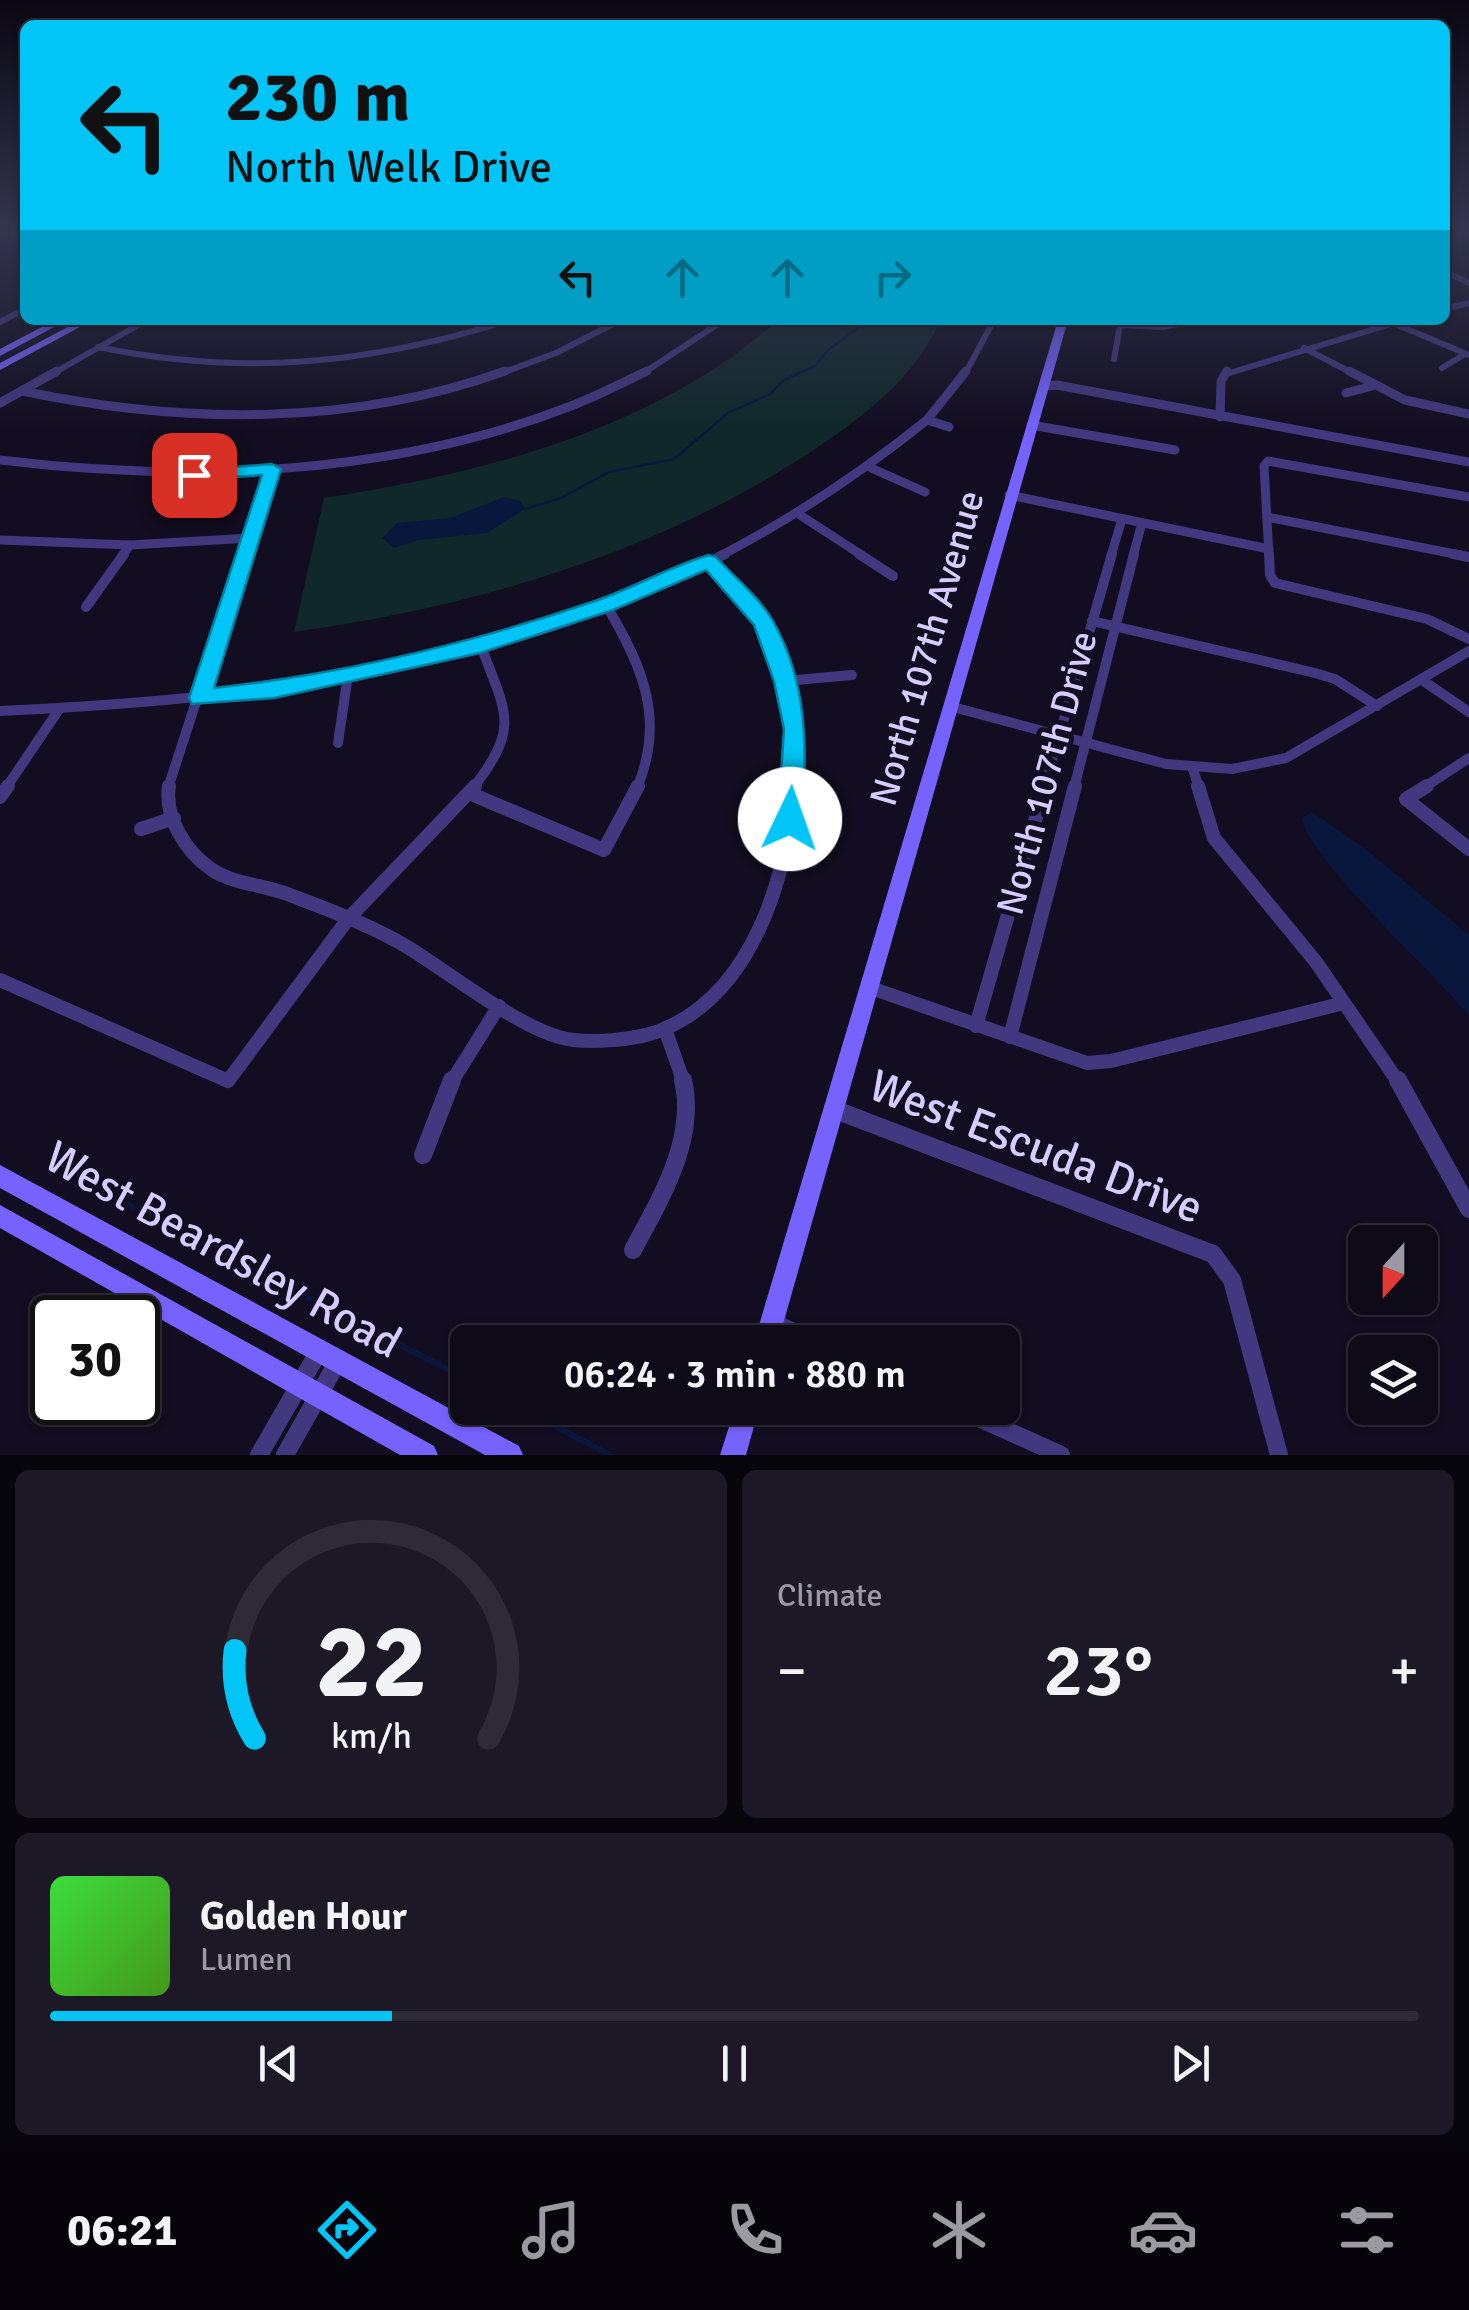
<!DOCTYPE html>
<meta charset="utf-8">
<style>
body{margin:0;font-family:Signika,sans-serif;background:#1c1825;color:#f1f3f6;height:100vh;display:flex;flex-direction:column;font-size:38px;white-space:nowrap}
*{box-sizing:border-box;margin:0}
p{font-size:32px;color:#9b9aa2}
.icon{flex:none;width:55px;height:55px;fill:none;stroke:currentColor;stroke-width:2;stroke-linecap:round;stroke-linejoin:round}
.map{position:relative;height:1455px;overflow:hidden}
.sheet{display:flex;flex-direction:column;gap:15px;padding:15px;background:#08060d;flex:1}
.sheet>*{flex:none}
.top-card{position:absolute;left:20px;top:20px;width:1430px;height:305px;border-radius:15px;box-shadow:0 2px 8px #0004,0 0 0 2px #2e2b37;background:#01c5f6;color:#111;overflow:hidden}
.needle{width:65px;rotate:201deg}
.tools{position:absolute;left:1348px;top:1225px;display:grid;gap:20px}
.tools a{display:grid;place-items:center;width:90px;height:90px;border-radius:15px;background:#0e0a18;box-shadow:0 2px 8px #0004,0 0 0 2px #2e2b37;font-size:50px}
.speed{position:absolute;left:30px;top:1295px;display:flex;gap:20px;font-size:50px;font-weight:700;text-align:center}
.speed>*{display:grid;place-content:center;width:130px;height:130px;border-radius:50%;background:#0e0a18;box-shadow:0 2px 8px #0004,0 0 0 2px #2e2b37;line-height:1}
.speed .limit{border:5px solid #111;border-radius:15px;background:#fff;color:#111}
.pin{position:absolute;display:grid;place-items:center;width:85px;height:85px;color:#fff;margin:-42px;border-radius:20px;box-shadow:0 5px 15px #0006}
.me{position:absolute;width:110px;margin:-55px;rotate:3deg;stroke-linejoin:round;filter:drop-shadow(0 0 8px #0008)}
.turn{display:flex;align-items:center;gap:35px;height:210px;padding:0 40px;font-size:45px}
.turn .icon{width:130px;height:130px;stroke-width:2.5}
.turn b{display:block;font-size:70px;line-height:85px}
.lanes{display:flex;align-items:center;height:95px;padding:0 40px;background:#0003;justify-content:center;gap:50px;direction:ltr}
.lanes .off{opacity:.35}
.big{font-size:75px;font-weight:600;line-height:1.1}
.sheet .tile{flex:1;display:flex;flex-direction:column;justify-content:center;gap:15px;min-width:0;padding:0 35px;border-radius:15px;background:#1c1825}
.sheet .dial{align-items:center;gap:0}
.dial svg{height:260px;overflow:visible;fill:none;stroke:#2e2b37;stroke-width:7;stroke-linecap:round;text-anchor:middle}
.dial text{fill:#f1f3f6;stroke:none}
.song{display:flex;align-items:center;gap:30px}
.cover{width:120px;height:120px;border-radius:15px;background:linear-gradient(135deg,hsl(120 70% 55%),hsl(100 70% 35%))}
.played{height:10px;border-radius:5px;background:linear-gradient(90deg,#01c5f6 25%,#2e2b37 25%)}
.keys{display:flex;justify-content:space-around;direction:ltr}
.heat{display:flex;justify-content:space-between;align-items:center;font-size:55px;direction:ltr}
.sheet .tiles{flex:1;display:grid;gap:15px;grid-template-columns:1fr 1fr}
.tile:last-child{grid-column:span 2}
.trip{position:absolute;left:450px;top:1325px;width:570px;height:100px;border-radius:15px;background:#0e0a18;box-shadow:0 2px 8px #0004,0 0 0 2px #2e2b37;font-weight:600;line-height:100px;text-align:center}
.tabs{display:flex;height:160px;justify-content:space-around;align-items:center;background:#06040a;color:#9b9aa2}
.tabs .icon{width:70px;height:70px}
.tabs .on{color:#01c5f6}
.tabs b{font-size:45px;color:#f1f3f6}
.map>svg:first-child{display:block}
.green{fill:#10282a}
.water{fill:#09173d}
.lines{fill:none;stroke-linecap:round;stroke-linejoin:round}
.stream-far1{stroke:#09173d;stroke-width:2.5}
.stream{stroke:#09173d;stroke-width:6}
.minor-far4{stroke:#41387f;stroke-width:6}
.minor-far3{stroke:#41387f;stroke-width:9}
.minor-far2{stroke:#41387f;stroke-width:10}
.minor-far1{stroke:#41387f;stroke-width:14}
.minor{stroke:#41387f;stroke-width:18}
.secondary{fill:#7663ff;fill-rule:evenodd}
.route{fill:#01c5f6;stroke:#0180a0;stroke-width:2.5}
.labels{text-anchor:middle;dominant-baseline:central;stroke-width:10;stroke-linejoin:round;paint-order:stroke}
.street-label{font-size:38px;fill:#d7ccff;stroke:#120d20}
.near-street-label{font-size:45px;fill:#d7ccff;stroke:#120d20}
</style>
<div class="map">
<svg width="1469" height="1455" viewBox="0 0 1469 1455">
<rect width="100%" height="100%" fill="#120d20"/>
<!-- green -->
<path class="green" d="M778,320H940C918,374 868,413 821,445C667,550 477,607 294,632L324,498C484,473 654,430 778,320Z"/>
<!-- water -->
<g class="water">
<path d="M504,497L521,501L525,509L487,533L419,540L394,548L382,538L397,523L450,518Z"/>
<path d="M1312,812L1363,847L1469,935V1015C1437,977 1308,858 1302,818Z"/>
</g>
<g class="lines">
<!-- stream-far1 -->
<path class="stream-far1" d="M525,509L561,498L609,472L674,459L728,413L770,394L784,380L815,366L828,350L869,320"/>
<!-- stream -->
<g class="stream">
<path d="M64,1172L468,1380"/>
<path d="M520,1408L610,1455"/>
</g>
<!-- minor-far4 -->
<g class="minor-far4">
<path d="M1445,272L1469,283"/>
<path d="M1445,309L1469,303"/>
<path d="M227,320H332"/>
<path d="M0,322L25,309"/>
<path d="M1393,323L1469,355"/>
<path d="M1120,325L1162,327L1199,320"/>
<path d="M98,347C244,377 369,364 510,320"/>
<path d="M1304,348L1354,374"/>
<path d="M1114,359L1121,320"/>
<path d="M1442,368L1465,354"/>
<path d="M52,374L147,320"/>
<path d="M499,374L556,353L621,320"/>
<path d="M642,374L724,320"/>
<path d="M965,374L994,320"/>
<path d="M1226,374L1404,320"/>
</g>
<!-- minor-far3 -->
<g class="minor-far3">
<path d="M1349,371L1405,400L1469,414"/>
<path d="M1044,386L1057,385L1469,462"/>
<path d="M22,391C181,424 351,427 505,371"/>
<path d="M1346,393L1372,386"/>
<path d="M0,403L57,371"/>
<path d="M1220,417L1221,381L1227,371"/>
<path d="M1031,425L1175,450"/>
<path d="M949,427L927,420L966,371"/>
<path d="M0,460C189,483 392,476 571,406C597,396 622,383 647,371"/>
<path d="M871,468L925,492"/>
<path d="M1009,495L1269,549"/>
<path d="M800,515L863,556"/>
<path d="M1267,517L1465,556"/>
<path d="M0,540L130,545L251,538"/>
<path d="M122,556L130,545"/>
<path d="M244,556L272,469"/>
<path d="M720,556C795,517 861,473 927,420"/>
<path d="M1111,556L1122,519"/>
<path d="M1133,556L1142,523"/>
<path d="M1269,556L1264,466L1268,461L1469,497"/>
</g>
<!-- minor-far2 -->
<g class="minor-far2">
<path d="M859,554L893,576"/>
<path d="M1269,554L1270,575L1275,583L1427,619L1469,639"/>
<path d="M1453,554L1469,557"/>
<path d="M709,561L763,622L785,681L796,729L793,788"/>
<path d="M606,605C642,665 666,719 637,788"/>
<path d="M86,607L124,554"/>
<path d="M1092,621L1315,673L1335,679L1377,706"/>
<path d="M1422,680L1469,712"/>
<path d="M785,681L852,675"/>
<path d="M949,706L1166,764L1232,769L1286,758L1469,651"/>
<path d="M0,711C248,700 502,671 725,554"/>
<path d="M338,743L348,675"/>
<path d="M1192,766L1199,788"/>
<path d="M792,787L808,788"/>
<path d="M6,788L60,708"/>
<path d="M168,788L244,554"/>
<path d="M473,788C521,726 506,714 481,646"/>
<path d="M1044,788L1112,554"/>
<path d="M1074,788L1134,554"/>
<path d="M1423,788L1469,758"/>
</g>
<!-- minor-far1 -->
<g class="minor-far1">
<path d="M169,786C164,817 186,852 211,869C232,884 266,885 290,895C329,910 373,926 409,948C451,974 514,1024 559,1037C585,1045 639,1040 664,1029C754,991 788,874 793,786"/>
<path d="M1198,786L1214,838L1316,962L1399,1083"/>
<path d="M1427,786L1406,799L1469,849"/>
<path d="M792,787L820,789"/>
<path d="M469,793L604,850L638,786"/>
<path d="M0,797L8,786"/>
<path d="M141,829L174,818"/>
<path d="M0,980L228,1081L348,919L475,786"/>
<path d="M868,987L1087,1063L1111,1061L1344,1003"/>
<path d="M976,1026L1045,786"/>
<path d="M665,1029L684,1083"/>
<path d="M1010,1037L1075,786"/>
<path d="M451,1083L499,1006"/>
</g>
<!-- minor -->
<g class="minor">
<path d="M1398,1080L1469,1209"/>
<path d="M833,1109L1213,1254L1232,1280L1279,1455"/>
<path d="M423,1155L452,1080"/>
<path d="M633,1250C660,1199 697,1140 683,1080"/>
<path d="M771,1322L816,1342"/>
<path d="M957,1408L1061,1455"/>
<path d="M259,1455L319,1351"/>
<path d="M285,1455L338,1361"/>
</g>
<!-- secondary -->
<g class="secondary">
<path d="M55,320H67L0,356V349Z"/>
<path d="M81,320H93L0,370V363Z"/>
<path d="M1058,320H1068L778,1342H754Z"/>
<path d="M0,1165L519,1446L523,1455H485L0,1188Z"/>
<path d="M0,1205L434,1446L438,1455H400L0,1228Z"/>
<path d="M735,1408H759L746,1455H720Z"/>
</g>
</g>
<!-- sky -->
<linearGradient id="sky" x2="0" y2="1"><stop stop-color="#0a0712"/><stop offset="0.53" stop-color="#33354e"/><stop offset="1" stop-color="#33354e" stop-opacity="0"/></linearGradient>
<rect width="1469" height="432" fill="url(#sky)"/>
<!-- route -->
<path class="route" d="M272,464L281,469L214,688C343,674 472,643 595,601C634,588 670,566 709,555L716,557C734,577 760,598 773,621C809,685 806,749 803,819L799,827L790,830L782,827L778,819L784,729L774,681L754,625L706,570L613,610L480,653L274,698L192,704L189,698L262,475L194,480L186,475L194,470Z"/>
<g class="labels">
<!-- street labels -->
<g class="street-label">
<text transform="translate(927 648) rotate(-74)">North 107th Avenue</text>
<text transform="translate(1047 773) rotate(-75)">North 107th Drive</text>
</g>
<!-- near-street labels -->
<g class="near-street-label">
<text transform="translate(1036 1147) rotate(21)">West Escuda Drive</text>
<text transform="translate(223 1250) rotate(29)">West Beardsley Road</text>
</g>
</g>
</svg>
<div class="tools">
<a><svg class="needle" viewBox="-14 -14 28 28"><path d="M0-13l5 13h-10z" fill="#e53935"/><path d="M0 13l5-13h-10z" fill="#9b9aa2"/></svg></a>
<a><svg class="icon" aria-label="layers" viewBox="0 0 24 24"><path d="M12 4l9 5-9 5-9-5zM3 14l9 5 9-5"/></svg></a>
</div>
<div class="speed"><div class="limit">30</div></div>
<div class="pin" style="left:194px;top:475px;background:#d93025"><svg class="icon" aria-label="arrive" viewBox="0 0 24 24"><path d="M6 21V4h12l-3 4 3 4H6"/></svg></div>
<svg class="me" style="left:790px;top:819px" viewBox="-20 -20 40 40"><circle r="19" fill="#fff"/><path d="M0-13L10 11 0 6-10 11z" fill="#01c5f6"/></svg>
<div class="trip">06:24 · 3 min · 880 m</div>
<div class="top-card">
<div class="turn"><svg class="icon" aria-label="left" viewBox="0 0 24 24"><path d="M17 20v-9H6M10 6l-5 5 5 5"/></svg><div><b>230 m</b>North Welk Drive</div></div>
<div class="lanes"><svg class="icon" aria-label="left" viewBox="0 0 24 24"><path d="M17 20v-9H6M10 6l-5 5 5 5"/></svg><svg class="icon off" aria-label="ahead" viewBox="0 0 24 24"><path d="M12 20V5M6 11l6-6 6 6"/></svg><svg class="icon off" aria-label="ahead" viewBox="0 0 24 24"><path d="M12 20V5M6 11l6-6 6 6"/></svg><svg class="icon off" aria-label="right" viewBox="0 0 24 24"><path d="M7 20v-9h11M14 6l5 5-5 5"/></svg></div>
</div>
</div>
<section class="sheet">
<div class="tiles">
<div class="tile dial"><svg viewBox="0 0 100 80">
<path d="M14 69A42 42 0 1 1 86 69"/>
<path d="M14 69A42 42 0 0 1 8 42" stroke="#01c5f6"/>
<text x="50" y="56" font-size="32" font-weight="700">22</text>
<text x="50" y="72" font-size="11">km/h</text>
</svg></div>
<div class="tile"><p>Climate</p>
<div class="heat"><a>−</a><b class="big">23°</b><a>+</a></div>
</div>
<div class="tile">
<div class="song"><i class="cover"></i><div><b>Golden Hour</b><p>Lumen</p></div></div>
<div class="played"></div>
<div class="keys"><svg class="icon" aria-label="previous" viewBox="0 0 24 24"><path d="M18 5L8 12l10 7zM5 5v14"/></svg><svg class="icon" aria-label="pause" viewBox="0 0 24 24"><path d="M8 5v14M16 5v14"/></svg><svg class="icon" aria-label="next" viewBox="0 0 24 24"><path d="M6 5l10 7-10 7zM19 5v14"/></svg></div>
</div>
</div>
</section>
<nav class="tabs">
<b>06:21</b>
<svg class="icon on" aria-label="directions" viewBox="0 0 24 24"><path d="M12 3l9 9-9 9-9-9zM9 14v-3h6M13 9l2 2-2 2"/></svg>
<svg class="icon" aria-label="music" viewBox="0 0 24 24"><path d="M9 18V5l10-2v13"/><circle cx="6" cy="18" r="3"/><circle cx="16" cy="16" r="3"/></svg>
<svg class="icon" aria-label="phone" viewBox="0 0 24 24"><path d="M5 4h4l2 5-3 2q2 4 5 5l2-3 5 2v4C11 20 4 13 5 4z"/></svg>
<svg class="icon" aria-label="climate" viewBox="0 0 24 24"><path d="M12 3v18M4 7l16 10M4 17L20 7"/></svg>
<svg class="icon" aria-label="car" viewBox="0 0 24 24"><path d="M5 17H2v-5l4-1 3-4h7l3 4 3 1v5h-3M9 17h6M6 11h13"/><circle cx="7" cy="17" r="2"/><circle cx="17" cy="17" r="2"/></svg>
<svg class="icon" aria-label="filters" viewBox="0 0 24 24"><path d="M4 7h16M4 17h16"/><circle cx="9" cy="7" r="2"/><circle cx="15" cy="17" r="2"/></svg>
</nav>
